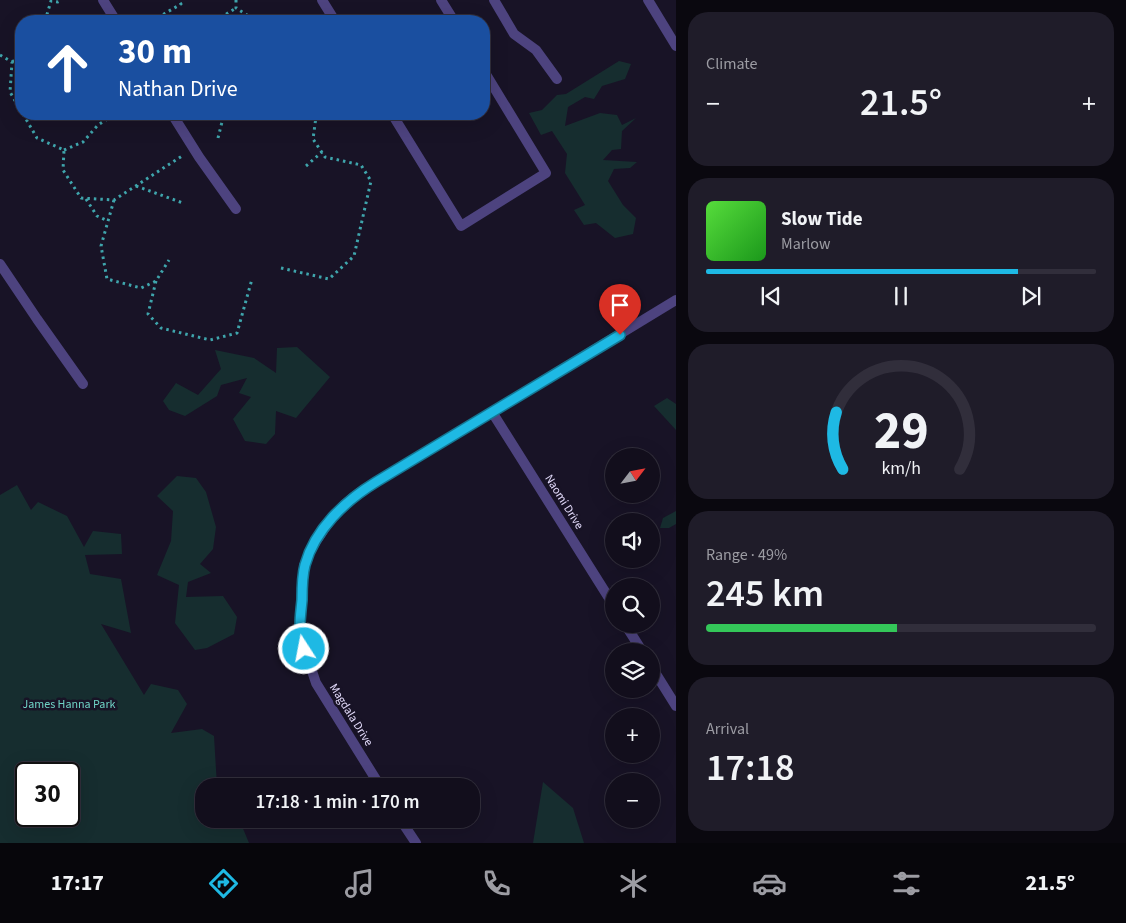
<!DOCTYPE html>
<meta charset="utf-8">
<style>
body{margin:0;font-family:"Source Sans 3",sans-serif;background:#1f1c29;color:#f1f3f6;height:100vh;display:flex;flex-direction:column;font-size:19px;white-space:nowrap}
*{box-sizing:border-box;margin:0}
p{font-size:16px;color:#9c9ca3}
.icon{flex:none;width:28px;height:28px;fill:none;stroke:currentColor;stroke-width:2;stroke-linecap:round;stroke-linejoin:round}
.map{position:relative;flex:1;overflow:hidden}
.drawer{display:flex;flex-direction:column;gap:12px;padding:12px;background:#0a080f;width:450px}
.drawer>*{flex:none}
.banner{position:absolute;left:15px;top:15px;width:475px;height:105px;border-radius:20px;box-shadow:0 5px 20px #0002,0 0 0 1px #312e3b;background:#1a4fa0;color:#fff;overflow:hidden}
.needle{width:32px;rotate:58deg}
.buttons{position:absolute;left:605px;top:448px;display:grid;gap:10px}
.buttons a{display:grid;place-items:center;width:55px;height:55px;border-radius:50%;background:#120e1c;box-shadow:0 5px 20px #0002,0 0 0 1px #312e3b;font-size:25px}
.speed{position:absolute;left:15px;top:762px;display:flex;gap:10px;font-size:25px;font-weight:700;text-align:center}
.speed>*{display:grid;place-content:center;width:65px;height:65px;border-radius:50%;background:#120e1c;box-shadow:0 5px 20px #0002,0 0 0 1px #312e3b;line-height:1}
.speed .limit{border:2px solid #111;border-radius:8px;background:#fff;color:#111}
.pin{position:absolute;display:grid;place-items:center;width:42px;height:42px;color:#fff;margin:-51px -21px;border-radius:50% 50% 50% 0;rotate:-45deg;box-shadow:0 0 5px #0007}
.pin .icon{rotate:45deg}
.me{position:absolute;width:55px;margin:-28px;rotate:349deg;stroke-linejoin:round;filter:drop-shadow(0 0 4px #0008)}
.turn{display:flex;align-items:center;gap:18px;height:105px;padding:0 20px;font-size:22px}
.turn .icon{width:65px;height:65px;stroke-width:2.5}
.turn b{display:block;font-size:35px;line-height:42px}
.big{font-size:38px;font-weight:600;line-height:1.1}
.drawer .card{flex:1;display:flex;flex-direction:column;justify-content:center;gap:8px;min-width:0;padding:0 18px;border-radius:20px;background:#1f1c29}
.drawer .dial{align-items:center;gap:0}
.dial svg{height:130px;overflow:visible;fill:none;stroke:#312e3b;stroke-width:7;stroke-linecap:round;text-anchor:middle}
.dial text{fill:#f1f3f6;stroke:none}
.song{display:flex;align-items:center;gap:15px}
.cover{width:60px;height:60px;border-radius:8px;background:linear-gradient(135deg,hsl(110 70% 55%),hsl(120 70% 35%))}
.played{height:5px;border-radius:2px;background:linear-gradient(90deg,#1eb9e4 80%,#312e3b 80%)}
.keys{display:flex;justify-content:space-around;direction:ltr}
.heat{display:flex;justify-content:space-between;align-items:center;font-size:28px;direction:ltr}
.charge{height:8px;border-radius:4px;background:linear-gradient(90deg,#34c759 49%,#312e3b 0)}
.trip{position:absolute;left:195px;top:778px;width:285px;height:50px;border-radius:20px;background:#120e1c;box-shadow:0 5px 20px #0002,0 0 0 1px #312e3b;font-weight:600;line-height:50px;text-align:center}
.tabs{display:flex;height:80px;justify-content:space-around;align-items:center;background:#07060b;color:#9c9ca3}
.tabs .icon{width:35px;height:35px}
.tabs .selected{color:#1eb9e4}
.tabs b{font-size:22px;color:#f1f3f6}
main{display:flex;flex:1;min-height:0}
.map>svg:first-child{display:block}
.green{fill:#162d2f;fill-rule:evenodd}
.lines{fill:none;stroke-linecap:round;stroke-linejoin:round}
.path{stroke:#3fa5ac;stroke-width:3;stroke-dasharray:2.5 4;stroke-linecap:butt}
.service{stroke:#4d437f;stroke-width:10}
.minor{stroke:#4d437f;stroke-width:10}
.route-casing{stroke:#147894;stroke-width:12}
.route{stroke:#1eb9e4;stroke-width:9}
.labels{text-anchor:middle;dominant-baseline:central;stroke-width:5;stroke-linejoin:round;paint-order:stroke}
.street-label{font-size:12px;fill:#e3dbfb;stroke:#181326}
.park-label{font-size:12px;fill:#6fd3c6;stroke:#181326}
</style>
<main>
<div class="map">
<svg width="676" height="843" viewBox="0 0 676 843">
<rect width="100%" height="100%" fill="#181326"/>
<!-- green -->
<g class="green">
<path d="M619,61L631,64L625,79L602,86L594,99L585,97L568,107L565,126L600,113L617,115L622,125L636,118L622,131L621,149L612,150L603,160L637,162L630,168L614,169L608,181L623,205L636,218L633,234L615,238L596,223L584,225L574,210L585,205L565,173L567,154L552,131L541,135L529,113L542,110L557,95L566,94Z"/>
<path d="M297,347L330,377L296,418L276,411L275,434L266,444L245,441L233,419L251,397L239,393L247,378L221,385L217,396L185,416L169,410L163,401L176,383L198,395L221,369L215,350L254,358L276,373L277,348Z"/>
<path d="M667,398L676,404V430L654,406Z"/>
<path d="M177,476L196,478L206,492L216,527L213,549L200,564L211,573L188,582L186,597L223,596L237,617L234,634L207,648L195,650L175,623L179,585L157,575L171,541L173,511L157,496Z"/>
<path d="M17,485L31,510L38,502L67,516L84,547L93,531L121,534L122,554L85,555L90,574L121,579L131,633L101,624L144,695L151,684L178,690L187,704L171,733L202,729L214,736L217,786H204V819H239L249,843H0V495ZM26,774H69V816H26Z"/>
<path d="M676,511V524L669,528H660L663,518Z"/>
<path d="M543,782L573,808L584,843H533Z"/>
</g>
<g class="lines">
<!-- path -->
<g class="path">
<path d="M236,0V8L250,17L253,21"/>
<path d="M45,21L51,1L58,2L62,0"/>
<path d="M78,21H79"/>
<path d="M152,21L181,4L178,0"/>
<path d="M215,21L236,8"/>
<path d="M0,55L12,62L10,92L21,111"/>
<path d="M12,62L21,56"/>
<path d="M23,114L37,138L64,150L63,170L81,198L114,200L182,156"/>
<path d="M218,138L224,114"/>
<path d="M64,150L83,142L98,125L115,114"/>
<path d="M306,166L322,152"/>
<path d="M136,186L183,203"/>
<path d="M86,199L97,216L108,221"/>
<path d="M114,200L101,246L107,279L141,288L156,281L169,260"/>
<path d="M281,268L329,279L354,256L371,181L361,165L325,157L313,139L316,117L312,114"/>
<path d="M156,281L148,314L161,328L210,340L237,333L252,279"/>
</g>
<!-- service -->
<g class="service">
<path d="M103,0L116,21"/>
<path d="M322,0L335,21"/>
<path d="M441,0L454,21"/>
<path d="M494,0L514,34L536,50L557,79"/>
<path d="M172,114L199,157L236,209"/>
<path d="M392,114L461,226L546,173L484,71"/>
<path d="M0,264L37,319L83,384"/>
</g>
<!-- minor -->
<g class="minor">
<path d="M648,0L676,46"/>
<path d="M492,412L614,606"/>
<path d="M625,624L642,651"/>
<path d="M651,666L676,706"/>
<path d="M380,786L316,683L299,632L304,566L311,549L331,519L345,504L360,492L676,300"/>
<path d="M400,819L416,843"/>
</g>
</g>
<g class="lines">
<defs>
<path id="route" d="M304,649C298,629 300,621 302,600C302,589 302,576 305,565C315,529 345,501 376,482L620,335"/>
</defs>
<!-- route casing -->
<use href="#route" class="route-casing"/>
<!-- route -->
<use href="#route" class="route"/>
</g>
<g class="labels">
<!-- street labels -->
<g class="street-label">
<text transform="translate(564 502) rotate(58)">Naomi Drive</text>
<text transform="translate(351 715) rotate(58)">Magdala Drive</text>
</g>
<!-- park labels -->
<g class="park-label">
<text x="69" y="704">James Hanna Park</text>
</g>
</g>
</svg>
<div class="buttons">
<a><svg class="needle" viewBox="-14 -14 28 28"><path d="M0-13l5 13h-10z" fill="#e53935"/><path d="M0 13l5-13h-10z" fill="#9c9ca3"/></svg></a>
<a><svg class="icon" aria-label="sound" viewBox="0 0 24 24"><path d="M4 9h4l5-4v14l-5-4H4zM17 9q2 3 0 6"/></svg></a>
<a><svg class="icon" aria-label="search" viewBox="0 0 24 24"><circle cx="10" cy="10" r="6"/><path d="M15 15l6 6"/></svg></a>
<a><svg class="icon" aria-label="layers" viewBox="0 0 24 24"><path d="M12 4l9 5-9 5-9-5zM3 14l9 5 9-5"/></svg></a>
<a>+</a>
<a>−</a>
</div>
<div class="speed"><div class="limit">30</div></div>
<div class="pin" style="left:620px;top:335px;background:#d93025"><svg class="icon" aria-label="arrive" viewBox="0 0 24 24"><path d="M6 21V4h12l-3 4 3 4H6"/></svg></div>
<svg class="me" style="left:304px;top:649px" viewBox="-20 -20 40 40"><circle r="17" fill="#1eb9e4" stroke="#fff" stroke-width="3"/><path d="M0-11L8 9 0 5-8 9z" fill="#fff"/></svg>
<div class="trip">17:18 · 1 min · 170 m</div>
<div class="banner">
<div class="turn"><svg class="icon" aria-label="ahead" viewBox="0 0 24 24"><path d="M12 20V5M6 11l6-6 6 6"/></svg><div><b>30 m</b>Nathan Drive</div></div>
</div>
</div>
<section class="drawer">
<div class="card"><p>Climate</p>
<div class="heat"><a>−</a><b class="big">21.5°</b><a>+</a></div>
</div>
<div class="card">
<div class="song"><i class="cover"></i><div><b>Slow Tide</b><p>Marlow</p></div></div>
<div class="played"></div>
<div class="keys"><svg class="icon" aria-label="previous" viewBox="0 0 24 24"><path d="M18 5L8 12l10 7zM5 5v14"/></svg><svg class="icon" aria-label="pause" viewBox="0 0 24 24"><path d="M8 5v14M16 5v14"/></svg><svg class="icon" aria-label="next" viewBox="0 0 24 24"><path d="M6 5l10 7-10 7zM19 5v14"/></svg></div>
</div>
<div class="card dial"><svg viewBox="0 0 100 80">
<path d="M14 69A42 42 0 1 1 86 69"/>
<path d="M14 69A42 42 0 0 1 10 34" stroke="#1eb9e4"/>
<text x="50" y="56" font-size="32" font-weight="700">29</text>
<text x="50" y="72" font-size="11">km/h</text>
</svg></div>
<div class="card"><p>Range · 49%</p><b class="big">245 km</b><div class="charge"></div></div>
<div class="card"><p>Arrival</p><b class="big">17:18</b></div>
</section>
</main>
<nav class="tabs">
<b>17:17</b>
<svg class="icon selected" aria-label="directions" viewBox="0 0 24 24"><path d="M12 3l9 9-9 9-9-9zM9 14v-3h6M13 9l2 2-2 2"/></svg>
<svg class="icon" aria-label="music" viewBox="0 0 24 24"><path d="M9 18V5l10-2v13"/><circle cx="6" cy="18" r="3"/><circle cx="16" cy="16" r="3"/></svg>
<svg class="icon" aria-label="phone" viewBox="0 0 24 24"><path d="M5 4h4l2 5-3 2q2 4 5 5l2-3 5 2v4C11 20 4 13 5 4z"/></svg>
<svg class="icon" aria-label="climate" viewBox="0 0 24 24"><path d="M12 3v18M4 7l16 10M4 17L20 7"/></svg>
<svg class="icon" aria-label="car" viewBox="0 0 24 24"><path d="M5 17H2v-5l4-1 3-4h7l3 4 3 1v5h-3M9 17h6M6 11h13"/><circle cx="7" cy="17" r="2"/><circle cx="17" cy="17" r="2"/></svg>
<svg class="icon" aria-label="filters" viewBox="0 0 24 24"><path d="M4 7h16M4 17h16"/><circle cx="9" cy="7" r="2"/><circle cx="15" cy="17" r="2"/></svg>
<b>21.5°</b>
</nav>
